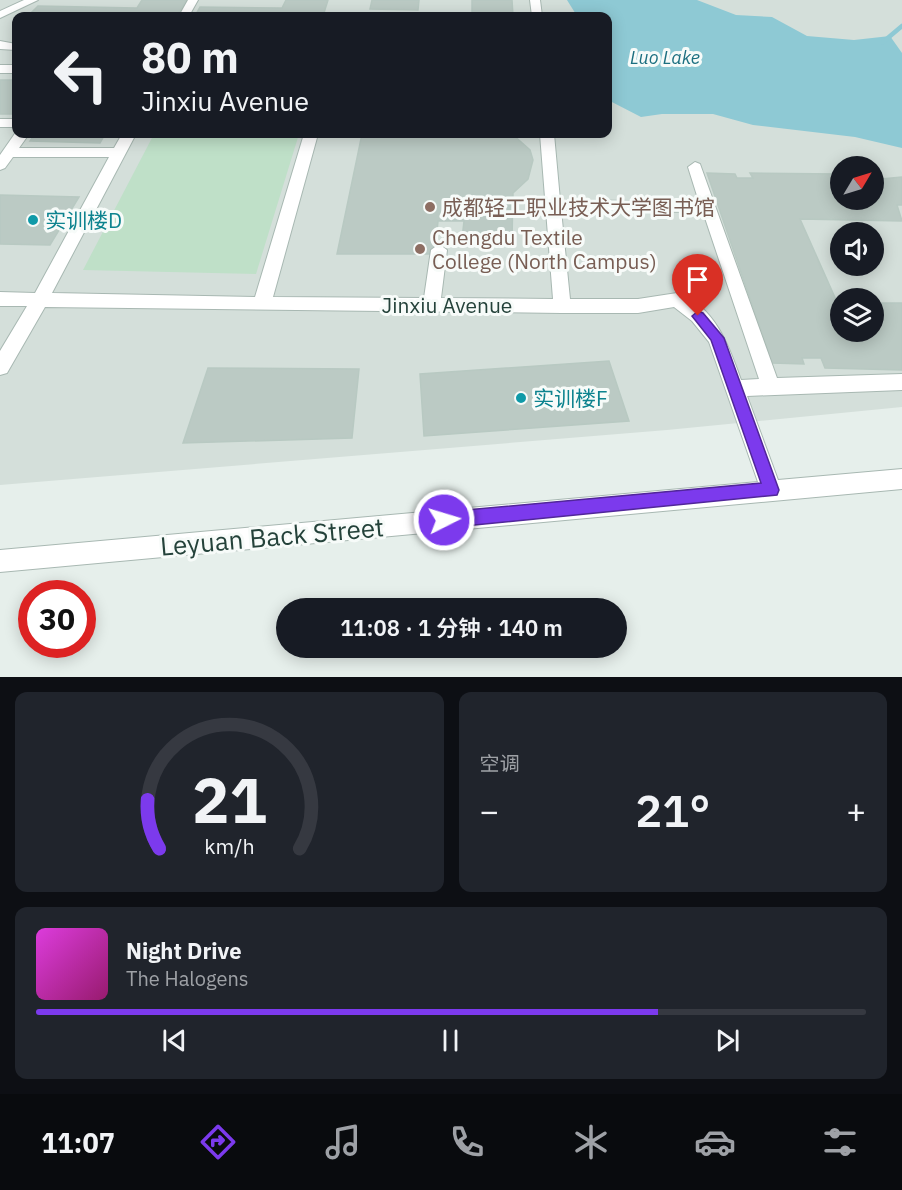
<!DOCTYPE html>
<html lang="zh">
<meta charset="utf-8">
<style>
body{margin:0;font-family:"IBM Plex Sans","Noto Sans SC",sans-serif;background:#20242c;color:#f1f3f6;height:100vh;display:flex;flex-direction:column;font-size:22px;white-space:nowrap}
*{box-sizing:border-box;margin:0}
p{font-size:20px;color:#9ea1a6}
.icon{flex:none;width:33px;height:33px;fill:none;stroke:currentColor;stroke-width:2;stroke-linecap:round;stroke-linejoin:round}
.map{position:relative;height:677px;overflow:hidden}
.panel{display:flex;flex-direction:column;gap:15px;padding:15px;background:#0d0f14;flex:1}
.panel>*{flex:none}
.banner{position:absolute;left:12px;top:12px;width:600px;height:126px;border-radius:12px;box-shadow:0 3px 15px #0003;background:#171b24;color:#f1f3f6;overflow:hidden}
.needle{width:39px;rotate:52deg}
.tools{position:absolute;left:830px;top:156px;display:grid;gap:12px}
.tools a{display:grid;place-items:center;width:54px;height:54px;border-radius:50%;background:#171b24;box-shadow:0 3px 15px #0003;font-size:30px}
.speed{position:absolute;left:18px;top:580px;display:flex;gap:12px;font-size:30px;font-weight:700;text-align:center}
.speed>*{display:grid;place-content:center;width:78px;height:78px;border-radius:50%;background:#171b24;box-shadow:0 3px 15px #0003;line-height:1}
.speed .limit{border:9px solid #d22;background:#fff;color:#111}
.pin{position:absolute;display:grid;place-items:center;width:51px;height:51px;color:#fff;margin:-62px -26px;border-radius:50% 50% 50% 0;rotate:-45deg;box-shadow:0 0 6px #0007}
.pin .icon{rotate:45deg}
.me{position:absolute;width:66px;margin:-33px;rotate:85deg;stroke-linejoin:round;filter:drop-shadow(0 0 4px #0008)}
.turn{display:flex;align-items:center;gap:21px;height:126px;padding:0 30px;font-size:27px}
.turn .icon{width:78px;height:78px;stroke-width:2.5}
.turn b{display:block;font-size:42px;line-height:51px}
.big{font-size:45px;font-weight:600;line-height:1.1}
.panel .card{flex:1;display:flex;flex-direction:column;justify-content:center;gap:9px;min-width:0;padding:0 21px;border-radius:12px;background:#20242c}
.panel .dial{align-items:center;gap:0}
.dial svg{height:156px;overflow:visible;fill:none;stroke:#363941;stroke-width:7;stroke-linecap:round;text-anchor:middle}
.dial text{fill:#f1f3f6;stroke:none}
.song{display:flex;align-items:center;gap:18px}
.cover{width:72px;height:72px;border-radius:9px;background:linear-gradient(135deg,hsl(300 70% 55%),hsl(320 70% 35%))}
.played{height:6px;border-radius:3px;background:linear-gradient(90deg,#7c3aed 75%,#363941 75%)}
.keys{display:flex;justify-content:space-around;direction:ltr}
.heat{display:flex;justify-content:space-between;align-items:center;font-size:33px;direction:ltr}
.panel .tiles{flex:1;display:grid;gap:15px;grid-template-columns:1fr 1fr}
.card:last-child{grid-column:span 2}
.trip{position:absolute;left:276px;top:598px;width:351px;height:60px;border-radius:30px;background:#171b24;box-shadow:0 3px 15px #0003;font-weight:600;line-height:60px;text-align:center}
.dock{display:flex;height:96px;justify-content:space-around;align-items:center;background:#090b0e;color:#9ea1a6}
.dock .icon{width:42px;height:42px}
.dock .current{color:#7c3aed}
.dock b{font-size:27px;color:#f1f3f6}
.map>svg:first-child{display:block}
.built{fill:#d4dfda;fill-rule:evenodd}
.green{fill:#bfe0c8}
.water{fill:#8ec9d4}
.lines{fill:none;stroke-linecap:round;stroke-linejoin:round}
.stream{stroke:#8ec9d4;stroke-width:4.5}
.building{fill:#bbcac4;stroke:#b8c9c2;stroke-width:1.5}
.minor-casing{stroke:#a8b8b2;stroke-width:2}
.minor{fill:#fff;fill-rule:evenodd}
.route{fill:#7c3aed;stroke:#51269a;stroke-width:1.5}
.education-dot{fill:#8d6e63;stroke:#f7fbf9;stroke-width:2}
.culture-dot{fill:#0f9aa8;stroke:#f7fbf9;stroke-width:2}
.labels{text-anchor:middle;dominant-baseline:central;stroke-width:6;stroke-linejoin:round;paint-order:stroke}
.far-water-label{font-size:18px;font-style:italic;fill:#1c6f80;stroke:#f7fbf9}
.education-label{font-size:21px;fill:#785e54;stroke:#f7fbf9;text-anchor:start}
.culture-label{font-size:21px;fill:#0d838f;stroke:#f7fbf9;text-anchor:start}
.street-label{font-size:21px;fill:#24423a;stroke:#f7fbf9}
.near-street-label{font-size:26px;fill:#24423a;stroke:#f7fbf9}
</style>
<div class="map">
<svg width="902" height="677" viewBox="0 0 902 677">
<rect width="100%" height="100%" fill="#e6efeb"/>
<!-- built -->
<path class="built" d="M0,0H902V407L667,430L0,485ZM16,16H608V134H16ZM840,166H873V200H840ZM840,232H873V266H840ZM840,298H873V332H840Z"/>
<!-- green -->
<path class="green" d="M154,134H299L256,274L83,270Z"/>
<!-- water -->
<path class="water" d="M567,0H697L736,15L772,17L807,36L854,40L890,36L902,53V148L855,137L753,125L713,114H662L641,117L608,100V16H577Z"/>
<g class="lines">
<!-- stream -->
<path class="stream" d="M883,42L902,26"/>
</g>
<!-- building -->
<g class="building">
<path d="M142,0H187L177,16H28L38,6L137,8Z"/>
<path d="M286,0H328L323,16H195L200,7L282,8Z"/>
<path d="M372,0H419L418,10L370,9Z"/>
<path d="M472,0H512L513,16H472Z"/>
<path d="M346,14L461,16H345Z"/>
<rect x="0" y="80" width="16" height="34"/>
<path d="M35,134H105L100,143L30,141Z"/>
<path d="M362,134H512L530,150L533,160L528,179L513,193L512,239H462L464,221H438L435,254H337Z"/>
<path d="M707,173L735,174L737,178H753L750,173L840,174V200H873V175H879L881,179L902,177V205H897L902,221L800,219L837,302H840V332H873V303H902V370L825,368L821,358H802L804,364L772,363Z"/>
<path d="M0,195L79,197L50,245L0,244Z"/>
<path d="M609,361L629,421L424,436L420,374Z"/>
<path d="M208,368L359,369L352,438L183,443Z"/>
</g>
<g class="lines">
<defs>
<g id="minor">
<path d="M24,0H38L0,18V11Z"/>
<path d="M188,0H198L189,16H179Z"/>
<path d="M530,0H540L542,16H532Z"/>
<path d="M0,41L16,44V50L0,49Z"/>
<rect x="0" y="65" width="16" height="8"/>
<rect x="0" y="119" width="16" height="8"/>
<path d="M16,132L29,134L19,148H114L122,134H136L52,293L255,297L304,134H318L273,297L424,298L431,250L439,244L447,250L441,298L553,299L540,134H554L560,200L699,202L688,167L695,162L700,164L777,378L902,374V390L747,396L778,480L902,469V489L0,572V550L758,482L709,342L692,321L674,307L638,313H562L45,307L7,373L0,375V351L27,306H0V292L35,293L109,157H13L5,168L0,170V155ZM561,210L703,212L759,379L741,380C729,346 715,306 677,293L638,299H570Z"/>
</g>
</defs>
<!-- minor casing -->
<use href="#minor" class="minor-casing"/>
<!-- minor -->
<use href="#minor" class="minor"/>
</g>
<!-- route -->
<path class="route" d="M698,311L703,313L724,338L779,490L777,495L444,528L438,526L436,520L438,514L444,512L761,483L711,340L692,316Z"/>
<!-- markers -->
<g class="education-dot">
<circle cx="430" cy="207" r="6"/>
<circle cx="420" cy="249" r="6"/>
</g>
<g class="culture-dot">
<circle cx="33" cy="220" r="6"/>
<circle cx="521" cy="398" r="6"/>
</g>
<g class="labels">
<!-- far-water labels -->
<g class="far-water-label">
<text x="665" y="57">Luo Lake</text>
</g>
<!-- education labels -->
<g class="education-label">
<text x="442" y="207">成都轻工职业技术大学图书馆</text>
<text x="432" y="237">Chengdu Textile<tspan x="432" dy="24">College (North Campus)</tspan></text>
</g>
<!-- culture labels -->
<g class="culture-label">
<text x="45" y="220">实训楼D</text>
<text x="533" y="398">实训楼F</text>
</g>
<!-- street labels -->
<g class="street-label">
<text x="447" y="305">Jinxiu Avenue</text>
</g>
<!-- near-street labels -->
<g class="near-street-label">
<text transform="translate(272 536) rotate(-5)">Leyuan Back Street</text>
</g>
</g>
</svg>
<div class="tools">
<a><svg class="needle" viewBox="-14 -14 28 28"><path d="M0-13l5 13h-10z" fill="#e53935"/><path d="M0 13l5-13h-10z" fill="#9ea1a6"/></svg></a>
<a><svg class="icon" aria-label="sound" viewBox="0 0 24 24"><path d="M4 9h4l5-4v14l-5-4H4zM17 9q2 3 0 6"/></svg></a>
<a><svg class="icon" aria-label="layers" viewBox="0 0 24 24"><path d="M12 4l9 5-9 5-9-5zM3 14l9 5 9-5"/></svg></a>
</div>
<div class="speed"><div class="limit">30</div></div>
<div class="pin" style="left:698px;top:316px;background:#d93025"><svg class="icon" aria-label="arrive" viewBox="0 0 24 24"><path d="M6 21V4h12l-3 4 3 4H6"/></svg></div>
<svg class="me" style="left:444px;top:520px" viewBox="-20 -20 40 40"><circle r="17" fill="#7c3aed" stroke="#fff" stroke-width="3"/><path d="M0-11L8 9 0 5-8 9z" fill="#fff"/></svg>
<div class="trip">11:08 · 1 分钟 · 140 m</div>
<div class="banner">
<div class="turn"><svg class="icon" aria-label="left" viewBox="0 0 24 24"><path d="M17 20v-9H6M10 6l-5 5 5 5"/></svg><div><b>80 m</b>Jinxiu Avenue</div></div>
</div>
</div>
<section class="panel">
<div class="tiles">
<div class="card dial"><svg viewBox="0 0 100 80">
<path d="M14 69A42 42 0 1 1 86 69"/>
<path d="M14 69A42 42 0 0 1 8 44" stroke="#7c3aed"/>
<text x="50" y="56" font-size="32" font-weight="700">21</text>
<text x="50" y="72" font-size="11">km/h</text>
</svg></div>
<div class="card"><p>空调</p>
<div class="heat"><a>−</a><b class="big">21°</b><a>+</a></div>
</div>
<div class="card">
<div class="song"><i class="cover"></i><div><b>Night Drive</b><p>The Halogens</p></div></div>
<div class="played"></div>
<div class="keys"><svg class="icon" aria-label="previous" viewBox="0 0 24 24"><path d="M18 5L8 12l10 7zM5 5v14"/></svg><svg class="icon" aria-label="pause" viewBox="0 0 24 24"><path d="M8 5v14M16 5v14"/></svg><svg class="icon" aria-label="next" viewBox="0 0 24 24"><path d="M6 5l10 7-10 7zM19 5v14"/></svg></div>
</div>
</div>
</section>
<nav class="dock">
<b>11:07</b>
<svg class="icon current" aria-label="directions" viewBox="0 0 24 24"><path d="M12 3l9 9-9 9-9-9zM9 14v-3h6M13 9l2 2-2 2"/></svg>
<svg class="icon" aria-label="music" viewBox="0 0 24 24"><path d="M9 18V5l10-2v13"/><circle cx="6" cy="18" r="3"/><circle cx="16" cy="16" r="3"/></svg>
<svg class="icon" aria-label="phone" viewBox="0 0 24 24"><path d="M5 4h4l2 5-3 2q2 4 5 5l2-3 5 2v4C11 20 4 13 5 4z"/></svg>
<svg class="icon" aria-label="climate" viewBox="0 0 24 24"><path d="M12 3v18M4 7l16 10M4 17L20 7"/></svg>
<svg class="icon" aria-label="car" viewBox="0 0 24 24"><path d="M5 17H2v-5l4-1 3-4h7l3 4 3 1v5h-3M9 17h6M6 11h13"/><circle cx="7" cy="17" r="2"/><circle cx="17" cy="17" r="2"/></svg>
<svg class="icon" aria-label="filters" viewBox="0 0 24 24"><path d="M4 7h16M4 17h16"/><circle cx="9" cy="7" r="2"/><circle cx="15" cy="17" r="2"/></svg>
</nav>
